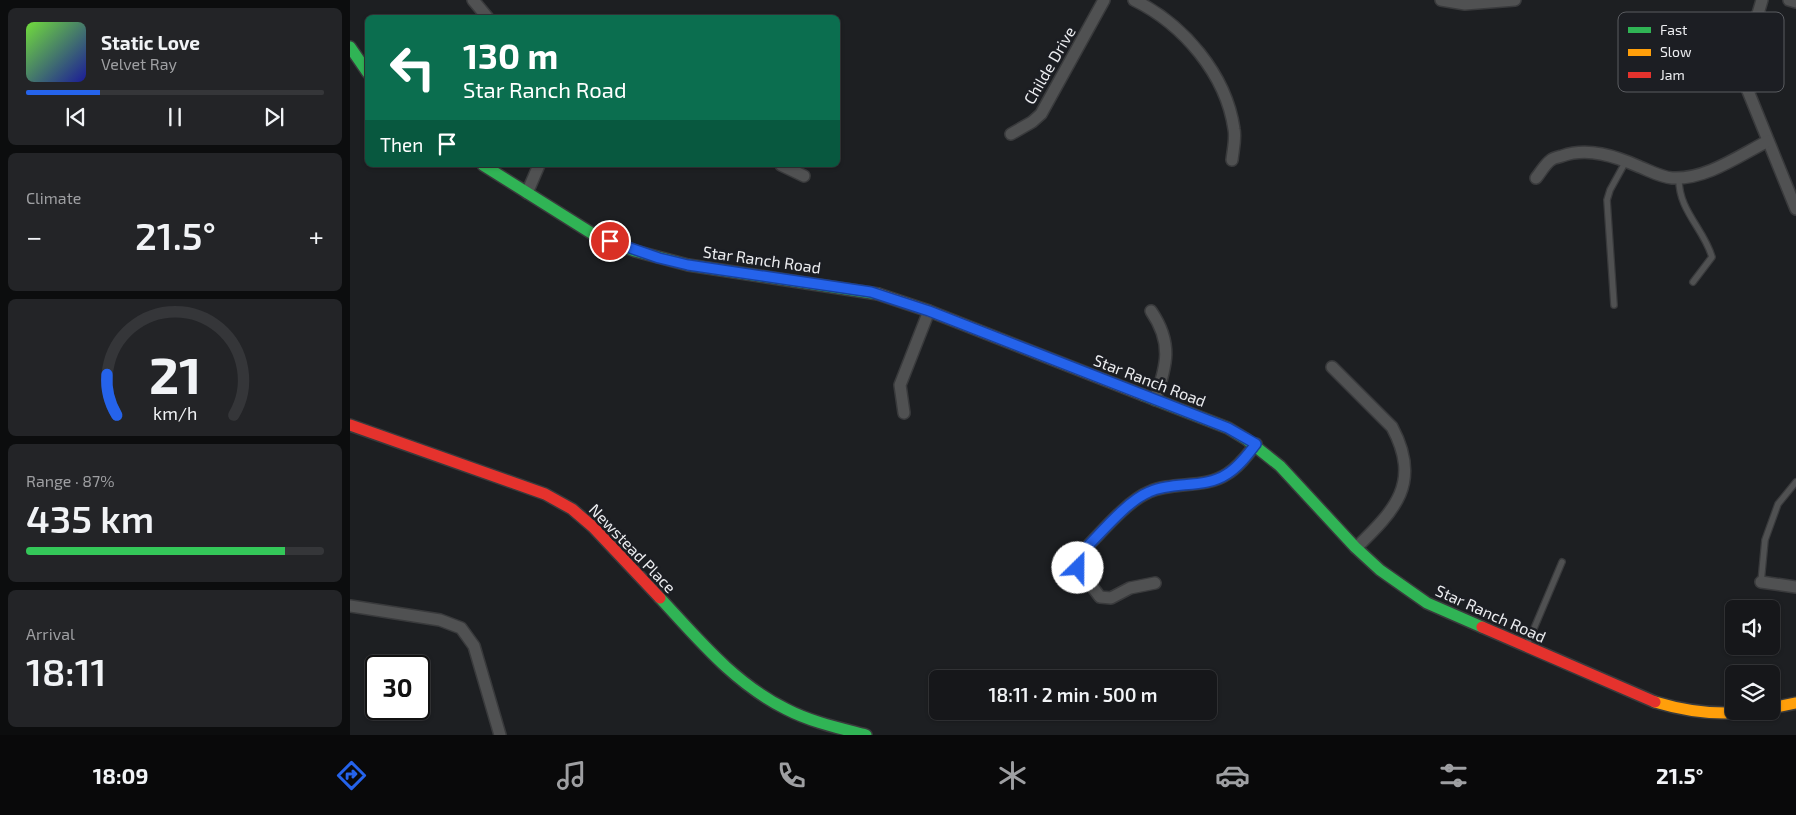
<!DOCTYPE html>
<meta charset="utf-8">
<style>
body{margin:0;font-family:"Exo 2",sans-serif;background:#232427;color:#f1f3f6;height:100vh;display:flex;flex-direction:column;font-size:19px;white-space:nowrap}
*{box-sizing:border-box;margin:0}
p{font-size:16px;color:#9e9fa2}
.icon{flex:none;width:28px;height:28px;fill:none;stroke:currentColor;stroke-width:2;stroke-linecap:round;stroke-linejoin:round}
.map{position:relative;flex:1;overflow:hidden}
.drawer{display:flex;flex-direction:column;gap:8px;padding:8px;background:#0c0d0e;width:350px}
.drawer>*{flex:none}
.hud{position:absolute;left:15px;top:15px;width:475px;height:152px;border-radius:8px;box-shadow:0 1px 4px #0004,0 0 0 1px #353639;background:#0b6e4f;color:#fff;overflow:hidden}
.fabs{position:absolute;left:1375px;top:600px;display:grid;gap:10px}
.fabs a{display:grid;place-items:center;width:55px;height:55px;border-radius:8px;background:#16171a;box-shadow:0 1px 4px #0004,0 0 0 1px #353639;font-size:25px}
.speed{position:absolute;left:15px;top:655px;display:flex;gap:10px;font-size:25px;font-weight:700;text-align:center}
.speed>*{display:grid;place-content:center;width:65px;height:65px;border-radius:50%;background:#16171a;box-shadow:0 1px 4px #0004,0 0 0 1px #353639;line-height:1}
.speed .limit{border:2px solid #111;border-radius:8px;background:#fff;color:#111}
.pin{position:absolute;display:grid;place-items:center;width:42px;height:42px;color:#fff;margin:-21px;border:2px solid #fff;border-radius:50%;box-shadow:0 1px 5px #0007}
.me{position:absolute;width:55px;margin:-28px;rotate:23deg;stroke-linejoin:round;filter:drop-shadow(0 0 4px #0008)}
.turn{display:flex;align-items:center;gap:18px;height:105px;padding:0 15px;font-size:22px}
.turn .icon{width:65px;height:65px;stroke-width:2.5}
.turn b{display:block;font-size:35px;line-height:42px}
.then{display:flex;align-items:center;height:48px;padding:0 15px;background:#0003;gap:10px;font-size:19px}
.big{font-size:38px;font-weight:600;line-height:1.1}
.drawer .tile{flex:1;display:flex;flex-direction:column;justify-content:center;gap:8px;min-width:0;padding:0 18px;border-radius:8px;background:#232427}
.drawer .dial{align-items:center;gap:0}
.dial svg{height:130px;overflow:visible;fill:none;stroke:#353639;stroke-width:7;stroke-linecap:round;text-anchor:middle}
.dial text{fill:#f1f3f6;stroke:none}
.song{display:flex;align-items:center;gap:15px}
.cover{width:60px;height:60px;border-radius:8px;background:linear-gradient(135deg,hsl(100 70% 55%),hsl(240 70% 35%))}
.played{height:5px;border-radius:2px;background:linear-gradient(90deg,#2563eb 25%,#353639 25%)}
.keys{display:flex;justify-content:space-around;direction:ltr}
.heat{display:flex;justify-content:space-between;align-items:center;font-size:28px;direction:ltr}
.charge{height:8px;border-radius:4px;background:linear-gradient(90deg,#34c759 87%,#353639 0)}
.trip{position:absolute;left:579px;top:670px;width:288px;height:50px;border-radius:8px;background:#16171a;box-shadow:0 1px 4px #0004,0 0 0 1px #353639;font-weight:600;line-height:50px;text-align:center}
.tab-bar{display:flex;height:80px;justify-content:space-around;align-items:center;background:#09090a;color:#9e9fa2}
.tab-bar .icon{width:35px;height:35px}
.tab-bar .selected{color:#2563eb}
.tab-bar b{font-size:22px;color:#f1f3f6}
main{display:flex;flex:1;min-height:0}
.map>svg:first-child{display:block}
.lines{fill:none;stroke-linecap:round;stroke-linejoin:round}
.lane-casing{stroke:#393a3c;stroke-width:8}
.street-casing{stroke:#393a3c;stroke-width:14}
.fast-casing{stroke:#393a3c;stroke-width:14}
.slow-casing{stroke:#393a3c;stroke-width:14}
.jam-casing{stroke:#393a3c;stroke-width:14}
.lane{stroke:#505152;stroke-width:5.5}
.street{stroke:#505152;stroke-width:11}
.fast{stroke:#30b455;stroke-width:11}
.slow{stroke:#ff9f0a;stroke-width:11}
.jam{stroke:#e5322d;stroke-width:11}
.route-casing{stroke:#184099;stroke-width:12}
.route{stroke:#2563eb;stroke-width:9}
.labels{text-anchor:middle;dominant-baseline:central;stroke-width:5;stroke-linejoin:round;paint-order:stroke}
.street-label{font-size:16px;fill:#ecedf0;stroke:#1c1e23}
.key{fill:#1c1e23;stroke:#5a5c60;stroke-width:1}
.key-label{font-size:14px;fill:#ecedf0}
</style>
<main>
<section class="drawer">
<div class="tile">
<div class="song"><i class="cover"></i><div><b>Static Love</b><p>Velvet Ray</p></div></div>
<div class="played"></div>
<div class="keys"><svg class="icon" aria-label="previous" viewBox="0 0 24 24"><path d="M18 5L8 12l10 7zM5 5v14"/></svg><svg class="icon" aria-label="pause" viewBox="0 0 24 24"><path d="M8 5v14M16 5v14"/></svg><svg class="icon" aria-label="next" viewBox="0 0 24 24"><path d="M6 5l10 7-10 7zM19 5v14"/></svg></div>
</div>
<div class="tile"><p>Climate</p>
<div class="heat"><a>−</a><b class="big">21.5°</b><a>+</a></div>
</div>
<div class="tile dial"><svg viewBox="0 0 100 80">
<path d="M14 69A42 42 0 1 1 86 69"/>
<path d="M14 69A42 42 0 0 1 8 44" stroke="#2563eb"/>
<text x="50" y="56" font-size="32" font-weight="700">21</text>
<text x="50" y="72" font-size="11">km/h</text>
</svg></div>
<div class="tile"><p>Range · 87%</p><b class="big">435 km</b><div class="charge"></div></div>
<div class="tile"><p>Arrival</p><b class="big">18:11</b></div>
</section>
<div class="map">
<svg width="1446" height="735" viewBox="0 0 1446 735">
<rect width="100%" height="100%" fill="#1d1f22"/>
<g class="lines">
<defs>
<g id="lane">
<path d="M1329,178C1328,210 1354,229 1362,257L1343,282"/>
<path d="M1264,305L1257,200L1260,190L1276,161"/>
<path d="M1411,582L1415,540L1428,504L1446,482"/>
<path d="M1177,645L1212,562"/>
</g>
<g id="street">
<path d="M123,0L138,18"/>
<path d="M784,0C833,24 876,74 884,129C886,139 883,150 882,160"/>
<path d="M1091,0L1115,4L1165,0"/>
<path d="M1412,0C1404,29 1390,61 1398,91L1446,209"/>
<path d="M1439,0L1446,2"/>
<path d="M661,134L682,122L691,114L754,0"/>
<path d="M431,165L454,176"/>
<path d="M1186,178C1191,172 1195,164 1201,160C1203,158 1208,157 1212,156C1238,147 1265,156 1290,167C1300,171 1311,177 1322,178C1356,180 1390,155 1418,141"/>
<path d="M177,193L189,165"/>
<path d="M801,311C823,343 817,365 805,400"/>
<path d="M982,367L1042,427C1072,483 1045,510 1006,548"/>
<path d="M554,413L550,385L579,311"/>
<path d="M1411,582L1446,587"/>
<path d="M805,583L780,588L761,598L750,597L728,568L727,560L733,551C750,534 777,501 799,492C823,481 855,489 877,474C889,467 898,454 906,444"/>
<path d="M0,606L90,620L111,628L124,646L150,735"/>
</g>
<g id="fast">
<path d="M0,47L18,73"/>
<path d="M133,165L246,236L285,251L338,265L528,294"/>
<path d="M793,395L878,428L896,439L930,466L1005,547L1030,570L1077,603L1132,627"/>
<path d="M310,598C349,640 384,683 436,709C461,722 489,728 516,735"/>
</g>
<g id="slow">
<path d="M528,294L579,311L793,395"/>
<path d="M1305,702C1338,712 1371,716 1405,711"/>
<path d="M1421,708L1446,703"/>
</g>
<g id="jam">
<path d="M0,425L195,494L222,509L243,527L310,598"/>
<path d="M1132,627L1305,702"/>
</g>
</defs>
<!-- lane casing -->
<use href="#lane" class="lane-casing"/>
<!-- street casing -->
<use href="#street" class="street-casing"/>
<!-- fast casing -->
<use href="#fast" class="fast-casing"/>
<!-- slow casing -->
<use href="#slow" class="slow-casing"/>
<!-- jam casing -->
<use href="#jam" class="jam-casing"/>
<!-- lane -->
<use href="#lane" class="lane"/>
<!-- street -->
<use href="#street" class="street"/>
<!-- fast -->
<use href="#fast" class="fast"/>
<!-- slow -->
<use href="#slow" class="slow"/>
<!-- jam -->
<use href="#jam" class="jam"/>
</g>
<g class="lines">
<defs>
<path id="route" d="M260,241L309,258L338,265L521,292L579,311L878,428L906,444C898,454 889,467 877,474C855,489 823,481 799,492C777,501 750,534 733,551L728,560V568"/>
</defs>
<!-- route casing -->
<use href="#route" class="route-casing"/>
<!-- route -->
<use href="#route" class="route"/>
</g>
<g class="labels">
<!-- street labels -->
<g class="street-label">
<text transform="translate(699 65) rotate(-60)">Childe Drive</text>
<text transform="translate(412 259) rotate(8)">Star Ranch Road</text>
<text transform="translate(800 380) rotate(21)">Star Ranch Road</text>
<text transform="translate(283 548) rotate(46)">Newstead Place</text>
<text transform="translate(1141 613) rotate(24)">Star Ranch Road</text>
</g>
</g>
<!-- legend -->
<rect x="1268" y="12" width="166" height="80" rx="8" class="key"/>
<rect x="1278" y="27" width="23" height="6" fill="#30b455"/>
<rect x="1278" y="49" width="23" height="7" fill="#ff9f0a"/>
<rect x="1278" y="72" width="23" height="6" fill="#e5322d"/>
<g class="key-label">
<text x="1310" y="35">Fast</text>
<text x="1310" y="57">Slow</text>
<text x="1310" y="80">Jam</text>
</g>
</svg>
<div class="fabs">
<a><svg class="icon" aria-label="sound" viewBox="0 0 24 24"><path d="M4 9h4l5-4v14l-5-4H4zM17 9q2 3 0 6"/></svg></a>
<a><svg class="icon" aria-label="layers" viewBox="0 0 24 24"><path d="M12 4l9 5-9 5-9-5zM3 14l9 5 9-5"/></svg></a>
</div>
<div class="speed"><div class="limit">30</div></div>
<div class="pin" style="left:260px;top:241px;background:#d93025"><svg class="icon" aria-label="arrive" viewBox="0 0 24 24"><path d="M6 21V4h12l-3 4 3 4H6"/></svg></div>
<svg class="me" style="left:728px;top:568px" viewBox="-20 -20 40 40"><circle r="19" fill="#fff"/><path d="M0-13L10 11 0 6-10 11z" fill="#2563eb"/></svg>
<div class="trip">18:11 · 2 min · 500 m</div>
<div class="hud">
<div class="turn"><svg class="icon" aria-label="left" viewBox="0 0 24 24"><path d="M17 20v-9H6M10 6l-5 5 5 5"/></svg><div><b>130 m</b>Star Ranch Road</div></div>
<div class="then">Then<svg class="icon" aria-label="arrive" viewBox="0 0 24 24"><path d="M6 21V4h12l-3 4 3 4H6"/></svg></div>
</div>
</div>
</main>
<nav class="tab-bar">
<b>18:09</b>
<svg class="icon selected" aria-label="directions" viewBox="0 0 24 24"><path d="M12 3l9 9-9 9-9-9zM9 14v-3h6M13 9l2 2-2 2"/></svg>
<svg class="icon" aria-label="music" viewBox="0 0 24 24"><path d="M9 18V5l10-2v13"/><circle cx="6" cy="18" r="3"/><circle cx="16" cy="16" r="3"/></svg>
<svg class="icon" aria-label="phone" viewBox="0 0 24 24"><path d="M5 4h4l2 5-3 2q2 4 5 5l2-3 5 2v4C11 20 4 13 5 4z"/></svg>
<svg class="icon" aria-label="climate" viewBox="0 0 24 24"><path d="M12 3v18M4 7l16 10M4 17L20 7"/></svg>
<svg class="icon" aria-label="car" viewBox="0 0 24 24"><path d="M5 17H2v-5l4-1 3-4h7l3 4 3 1v5h-3M9 17h6M6 11h13"/><circle cx="7" cy="17" r="2"/><circle cx="17" cy="17" r="2"/></svg>
<svg class="icon" aria-label="filters" viewBox="0 0 24 24"><path d="M4 7h16M4 17h16"/><circle cx="9" cy="7" r="2"/><circle cx="15" cy="17" r="2"/></svg>
<b>21.5°</b>
</nav>
